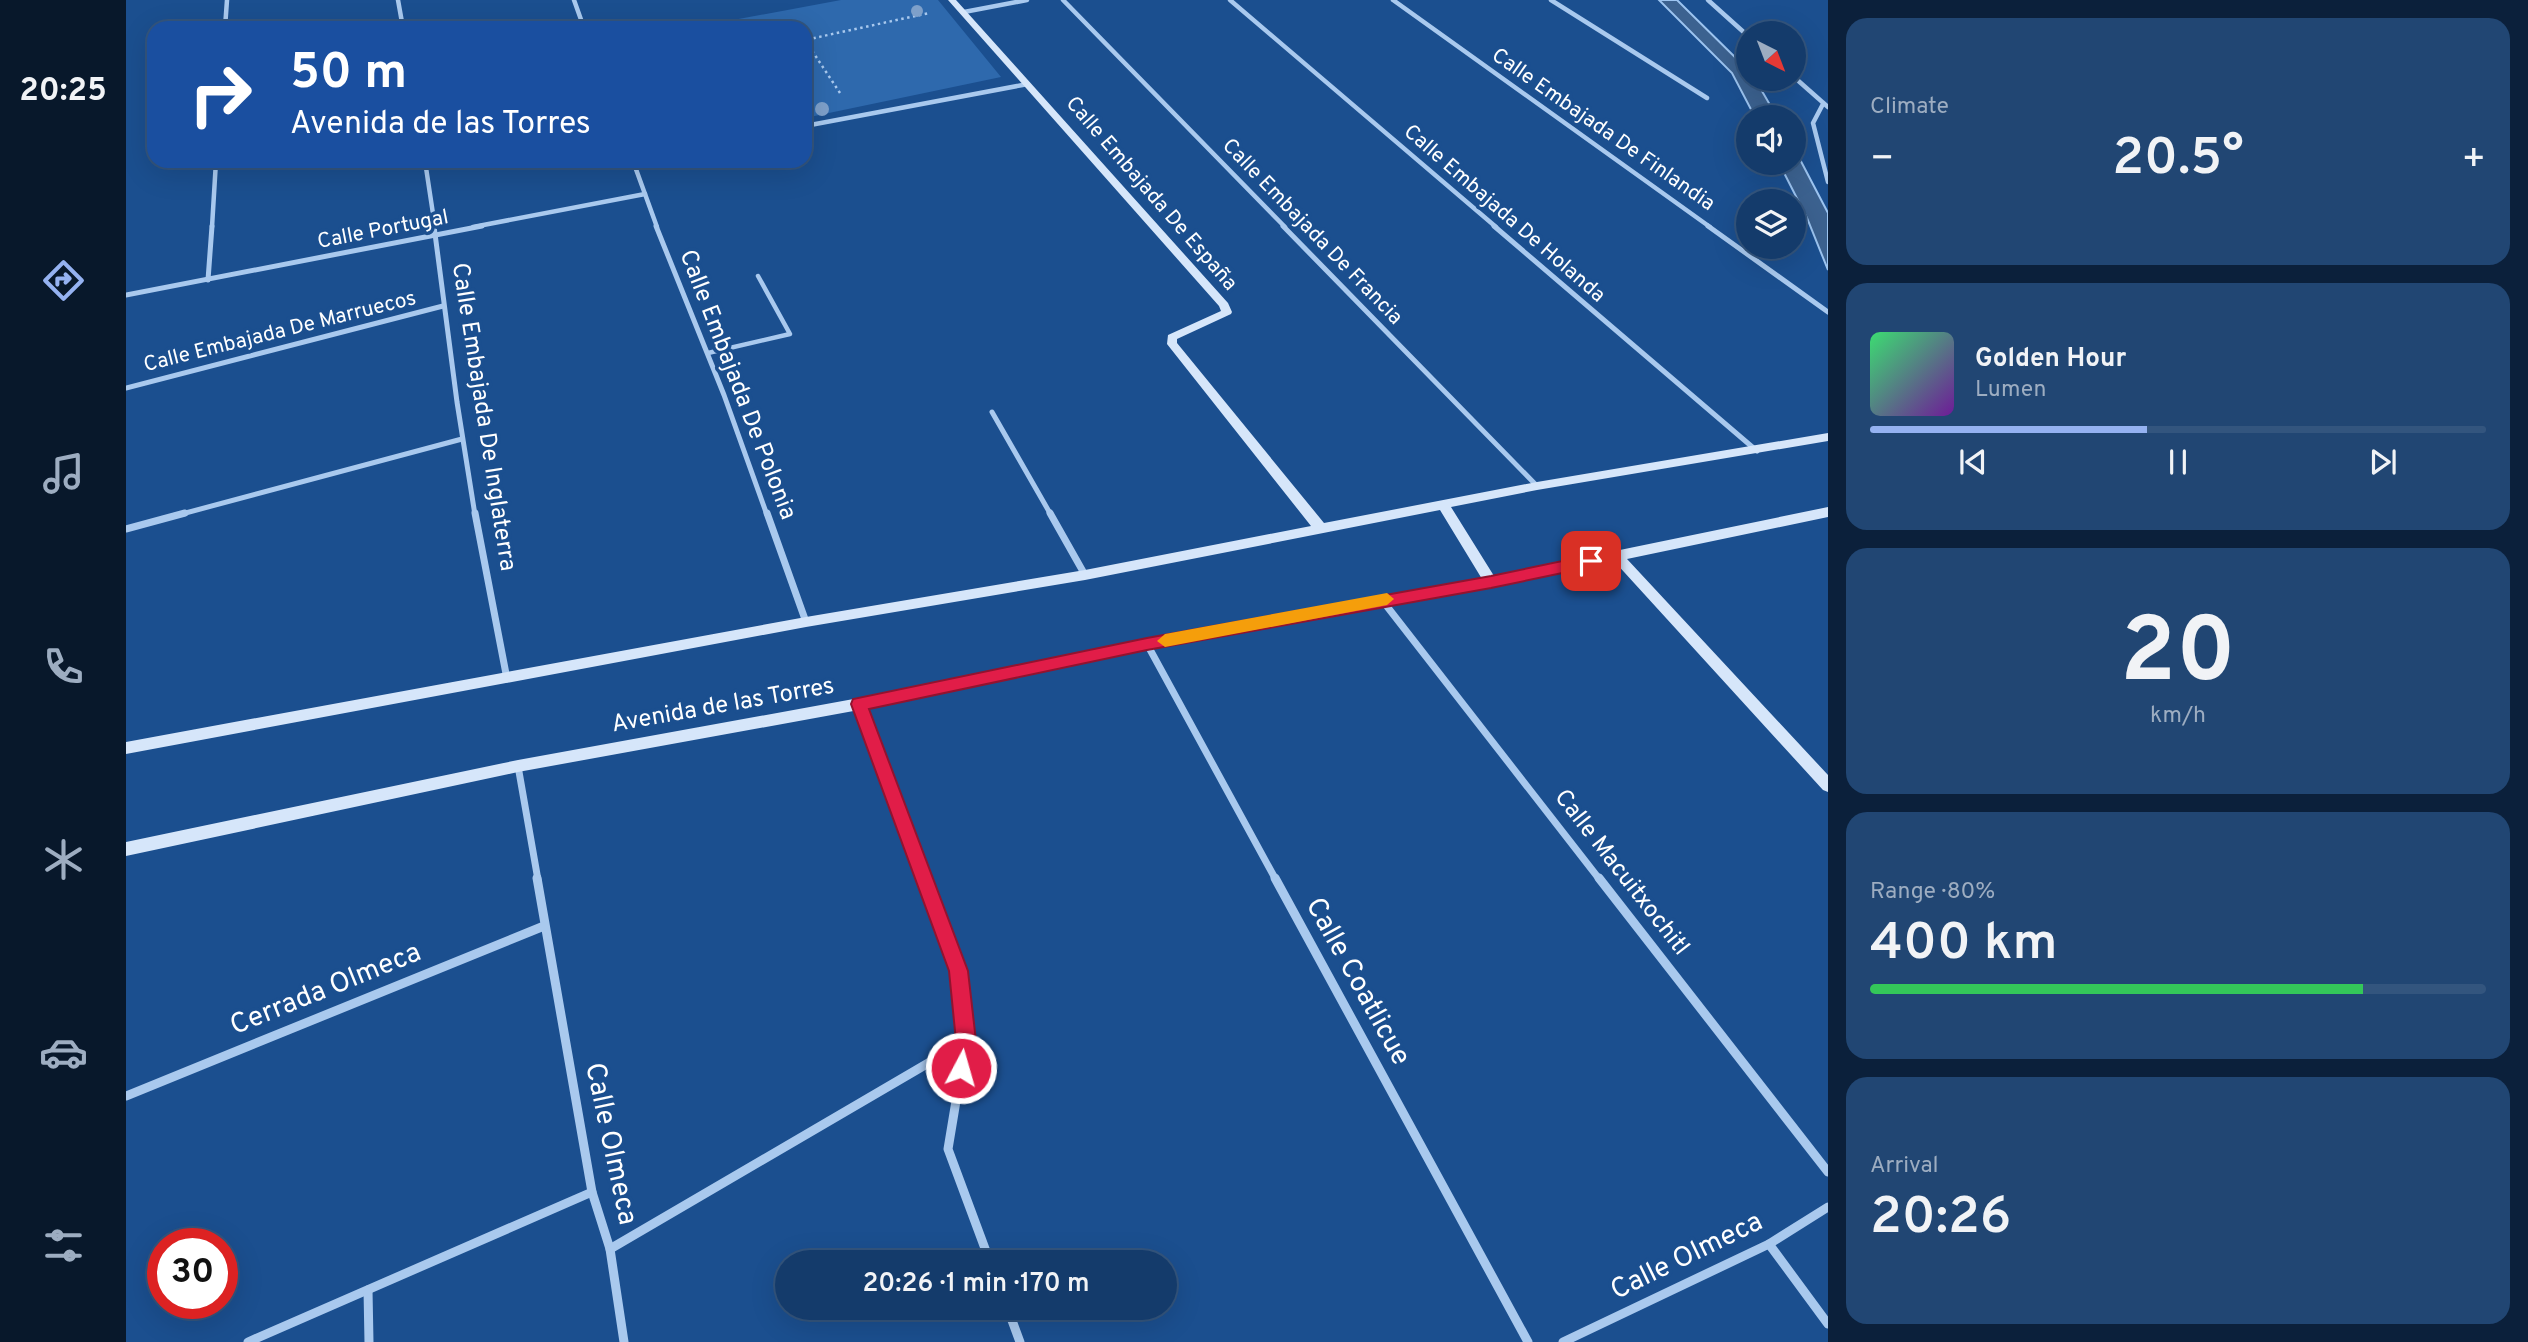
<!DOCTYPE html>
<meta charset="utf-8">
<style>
body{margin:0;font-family:Overpass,sans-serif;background:#214673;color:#f1f3f6;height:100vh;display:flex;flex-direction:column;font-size:26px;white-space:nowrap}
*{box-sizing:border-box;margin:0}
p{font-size:23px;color:#9dadc1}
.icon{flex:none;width:38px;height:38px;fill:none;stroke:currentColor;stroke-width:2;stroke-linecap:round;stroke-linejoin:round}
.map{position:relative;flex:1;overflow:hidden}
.sheet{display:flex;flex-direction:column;gap:18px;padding:18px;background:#0b203b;width:700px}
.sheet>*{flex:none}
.banner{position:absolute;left:21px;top:21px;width:665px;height:147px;border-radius:21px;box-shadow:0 7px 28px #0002,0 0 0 2px #33557e;background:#1a4fa0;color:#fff;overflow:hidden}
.needle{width:46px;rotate:138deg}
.controls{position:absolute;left:1610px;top:21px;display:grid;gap:14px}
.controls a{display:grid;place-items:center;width:70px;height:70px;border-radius:50%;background:#143b6b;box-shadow:0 7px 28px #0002,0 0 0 2px #33557e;font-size:35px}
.speed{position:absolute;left:21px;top:1228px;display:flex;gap:14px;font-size:35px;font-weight:700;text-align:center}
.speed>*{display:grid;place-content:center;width:91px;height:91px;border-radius:50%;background:#143b6b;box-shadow:0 7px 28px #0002,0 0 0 2px #33557e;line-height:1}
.speed .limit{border:10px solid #d22;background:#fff;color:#111}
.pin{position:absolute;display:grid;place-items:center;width:60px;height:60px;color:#fff;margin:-30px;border-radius:14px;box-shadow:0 4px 10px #0006}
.me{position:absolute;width:77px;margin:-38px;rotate:6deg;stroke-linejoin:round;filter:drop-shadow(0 0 5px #0008)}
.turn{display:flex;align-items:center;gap:24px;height:147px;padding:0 28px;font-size:32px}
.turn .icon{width:91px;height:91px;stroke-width:2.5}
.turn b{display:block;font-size:49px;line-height:60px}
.big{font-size:52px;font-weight:600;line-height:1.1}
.sheet .tile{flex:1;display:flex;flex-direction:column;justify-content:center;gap:10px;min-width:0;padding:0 24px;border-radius:21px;background:#214673}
.sheet .dial{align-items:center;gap:0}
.dial b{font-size:91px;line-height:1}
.song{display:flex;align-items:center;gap:21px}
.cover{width:84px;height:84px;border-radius:10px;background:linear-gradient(135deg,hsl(140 70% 55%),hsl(280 70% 35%))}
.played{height:7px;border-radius:4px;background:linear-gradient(90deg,#95b2f1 45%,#33557e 45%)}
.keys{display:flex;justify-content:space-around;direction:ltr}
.heat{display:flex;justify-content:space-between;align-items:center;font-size:38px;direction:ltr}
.charge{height:10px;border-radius:5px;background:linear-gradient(90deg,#34c759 80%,#33557e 0)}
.trip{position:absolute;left:649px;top:1250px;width:402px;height:70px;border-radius:35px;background:#143b6b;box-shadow:0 7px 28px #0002,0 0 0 2px #33557e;font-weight:600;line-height:70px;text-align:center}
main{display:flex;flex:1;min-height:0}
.menu{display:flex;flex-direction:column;width:126px;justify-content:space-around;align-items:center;background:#08182b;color:#9dadc1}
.menu .icon{width:49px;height:49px}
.menu .on{color:#95b2f1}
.menu b{font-size:32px;color:#f1f3f6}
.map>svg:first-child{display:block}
.green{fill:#2e69ad}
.water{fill:#3c6290;stroke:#9cc4f0;stroke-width:2}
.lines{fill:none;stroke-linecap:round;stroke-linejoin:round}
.path{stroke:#a9c9ee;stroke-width:2.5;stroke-dasharray:2.5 3.5;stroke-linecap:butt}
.lane{stroke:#a9c9ee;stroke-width:4.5}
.street-far3{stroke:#a9c9ee;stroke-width:4.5}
.street-far2{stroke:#a9c9ee;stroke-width:5}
.street-far1{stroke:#a9c9ee;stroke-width:7}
.street{stroke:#a9c9ee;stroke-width:9}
.secondary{fill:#d6e6fa;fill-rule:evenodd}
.tree{fill:#7ea0ca}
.route{fill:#e11d48;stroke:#92132f;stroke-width:2}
.slow{fill:#f59e0b}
.labels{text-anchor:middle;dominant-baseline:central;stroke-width:7;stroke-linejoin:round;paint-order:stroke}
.far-street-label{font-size:21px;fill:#fff;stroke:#1b4f8f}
.street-label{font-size:24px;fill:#fff;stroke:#1b4f8f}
.near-street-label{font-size:28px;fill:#fff;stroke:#1b4f8f}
</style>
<main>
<nav class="menu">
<b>20:25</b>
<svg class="icon on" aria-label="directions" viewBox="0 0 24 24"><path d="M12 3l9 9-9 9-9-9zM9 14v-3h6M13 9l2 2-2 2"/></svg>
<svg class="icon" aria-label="music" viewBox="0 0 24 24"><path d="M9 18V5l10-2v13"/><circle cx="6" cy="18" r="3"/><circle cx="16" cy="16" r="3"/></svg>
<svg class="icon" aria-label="phone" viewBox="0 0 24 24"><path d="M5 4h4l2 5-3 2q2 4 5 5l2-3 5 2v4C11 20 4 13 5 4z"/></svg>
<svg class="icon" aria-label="climate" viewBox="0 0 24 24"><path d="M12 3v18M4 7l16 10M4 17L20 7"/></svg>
<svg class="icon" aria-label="car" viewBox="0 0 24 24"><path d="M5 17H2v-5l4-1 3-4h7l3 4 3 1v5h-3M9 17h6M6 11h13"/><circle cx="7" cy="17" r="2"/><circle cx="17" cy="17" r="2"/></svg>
<svg class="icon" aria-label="filters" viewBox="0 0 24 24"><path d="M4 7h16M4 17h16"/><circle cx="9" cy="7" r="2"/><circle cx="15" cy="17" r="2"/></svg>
</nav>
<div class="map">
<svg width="1702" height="1342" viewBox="0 0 1702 1342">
<rect width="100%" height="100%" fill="#1b4f8f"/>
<!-- green -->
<path class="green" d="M715,0H812L875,77L679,118V28H564Z"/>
<!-- water -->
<g class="water">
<path d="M1533,0H1551L1622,70V79H1629L1651,117H1629L1606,73Z"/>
<path d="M1668,148L1702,213V270L1681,218L1653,163H1668Z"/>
</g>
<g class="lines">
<!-- path -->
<path class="path" d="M714,93L679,40L803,13"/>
<!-- lane -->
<path class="lane" d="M582,353L664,334L632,276"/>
<!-- street-far3 -->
<g class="street-far3">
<path d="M272,0L277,28"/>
<path d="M448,0L458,28"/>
<path d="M937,0L1159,227"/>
<path d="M1104,0L1370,227"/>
<path d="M1267,0L1584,227"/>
<path d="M1425,0L1581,98"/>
<path d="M1582,0L1622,36"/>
<path d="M838,12L901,0"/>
<path d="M99,28L101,0"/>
<path d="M1668,77L1702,107"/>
<path d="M1697,104L1687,123L1702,182"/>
<path d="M679,126L902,84"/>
<path d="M299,161L309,227"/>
<path d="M507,161L531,227"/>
<path d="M86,227L90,161"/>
<path d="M347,227L519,194"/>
</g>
<!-- street-far2 -->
<g class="street-far2">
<path d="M308,226L331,402L349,515"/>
<path d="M530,226L598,395L641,515"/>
<path d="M1157,226L1411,486"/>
<path d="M1368,226L1631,451"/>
<path d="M1582,226L1702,312"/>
<path d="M82,280L86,226"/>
<path d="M0,295L356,226"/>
<path d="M0,388L317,306"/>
<path d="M866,412L925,515"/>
<path d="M52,515L336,439"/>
</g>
<!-- street-far1 -->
<g class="street-far1">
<path d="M349,513L381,679"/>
<path d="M641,513L680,622"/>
<path d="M924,513L959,575"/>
<path d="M0,529L59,513"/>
<path d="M1256,600L1474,880"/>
<path d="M1021,644L1150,880"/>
<path d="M733,704L798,880"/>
<path d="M392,766L412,880"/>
</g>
<!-- street -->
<g class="street">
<path d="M411,878L466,1192L484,1249L498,1342"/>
<path d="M798,878L832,971L840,1041L822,1149L864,1262"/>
<path d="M1149,878L1402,1342"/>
<path d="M1473,878L1702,1172"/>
<path d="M0,1096L418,926"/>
<path d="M1643,1244L1702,1324"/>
<path d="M484,1249L840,1041"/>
<path d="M242,1290L243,1342"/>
<path d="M881,1307L894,1342"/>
<path d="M122,1342L466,1192"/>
<path d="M1437,1342L1643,1244L1702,1207"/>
</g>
<!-- secondary -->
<path class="secondary" d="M822,0H830L1102,303L1106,312L1105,314L1051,339V343L1198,523L1411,482L1702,433V441L1411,490L1325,507L1368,576L1702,507V517L1501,559L1702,775V792L1697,790L1488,561L1365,587L1021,650L733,710L392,772L0,856V842L392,760L733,698L1021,638L1356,579L1314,510L959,580L680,627L0,754V742L680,617L959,570L1185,526L1041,344L1042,335L1095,311L1093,306Z"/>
</g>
<!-- trees -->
<g class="tree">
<circle cx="791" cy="11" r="6"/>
<circle cx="696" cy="109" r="7"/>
</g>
<!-- route -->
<path class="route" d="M1465,555L1473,561L1465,567L1365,588L1021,650L743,709L842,971L850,1041L843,1075L835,1078L828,1075L825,1068L830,1041L823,971L725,704L727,699L1021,638L1365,576Z"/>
<!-- slow -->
<path class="slow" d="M1261,593L1268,599L1261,605L1039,647L1031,641L1039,634Z"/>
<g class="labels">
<!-- far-street labels -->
<g class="far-street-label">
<text transform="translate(1477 130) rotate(35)">Calle Embajada De Finlandia</text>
<text transform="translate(1025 194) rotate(49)">Calle Embajada De España</text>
<text transform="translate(1378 214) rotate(41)">Calle Embajada De Holanda</text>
<text transform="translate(257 230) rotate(-11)">Calle Portugal</text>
<text transform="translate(1186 232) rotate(46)">Calle Embajada De Francia</text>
<text transform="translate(154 332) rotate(-14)">Calle Embajada De Marruecos</text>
</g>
<!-- street labels -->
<g class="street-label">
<text transform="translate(611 385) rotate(69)">Calle Embajada De Polonia</text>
<text transform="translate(357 417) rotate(81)">Calle Embajada De Inglaterra</text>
<text transform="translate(597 706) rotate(-10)">Avenida de las Torres</text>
<text transform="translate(1495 873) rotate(52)">Calle Macuitxochitl</text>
</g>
<!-- near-street labels -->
<g class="near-street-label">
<text transform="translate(1231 982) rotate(61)">Calle Coatlicue</text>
<text transform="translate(200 990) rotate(-22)">Cerrada Olmeca</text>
<text transform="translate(484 1144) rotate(78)">Calle Olmeca</text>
<text transform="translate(1561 1257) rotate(-26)">Calle Olmeca</text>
</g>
</g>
</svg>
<div class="controls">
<a><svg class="needle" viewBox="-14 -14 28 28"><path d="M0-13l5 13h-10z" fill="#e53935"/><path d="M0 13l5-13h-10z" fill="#9dadc1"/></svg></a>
<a><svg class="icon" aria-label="sound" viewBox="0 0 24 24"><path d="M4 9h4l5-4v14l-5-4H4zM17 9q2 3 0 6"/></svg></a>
<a><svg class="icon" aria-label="layers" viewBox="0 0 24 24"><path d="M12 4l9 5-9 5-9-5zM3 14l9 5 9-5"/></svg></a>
</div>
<div class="speed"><div class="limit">30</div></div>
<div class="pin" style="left:1465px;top:561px;background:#d93025"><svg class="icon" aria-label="arrive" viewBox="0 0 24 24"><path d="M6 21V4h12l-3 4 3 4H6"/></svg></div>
<svg class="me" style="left:835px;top:1068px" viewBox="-20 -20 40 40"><circle r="17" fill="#e11d48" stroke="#fff" stroke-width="3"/><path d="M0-11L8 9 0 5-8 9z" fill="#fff"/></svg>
<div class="trip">20:26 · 1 min · 170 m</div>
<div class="banner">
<div class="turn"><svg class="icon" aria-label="right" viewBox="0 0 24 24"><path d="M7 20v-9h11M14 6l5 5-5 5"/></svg><div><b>50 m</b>Avenida de las Torres</div></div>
</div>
</div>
<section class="sheet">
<div class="tile"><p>Climate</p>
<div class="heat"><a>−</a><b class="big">20.5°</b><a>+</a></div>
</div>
<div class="tile">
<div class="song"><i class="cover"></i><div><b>Golden Hour</b><p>Lumen</p></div></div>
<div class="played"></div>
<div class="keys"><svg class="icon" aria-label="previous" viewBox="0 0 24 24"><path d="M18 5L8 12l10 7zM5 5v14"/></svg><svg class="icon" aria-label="pause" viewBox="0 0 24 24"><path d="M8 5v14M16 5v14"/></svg><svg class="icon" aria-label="next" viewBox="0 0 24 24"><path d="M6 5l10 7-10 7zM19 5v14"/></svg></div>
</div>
<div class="tile dial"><b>20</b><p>km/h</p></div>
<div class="tile"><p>Range · 80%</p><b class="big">400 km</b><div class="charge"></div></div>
<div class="tile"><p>Arrival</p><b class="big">20:26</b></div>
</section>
</main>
